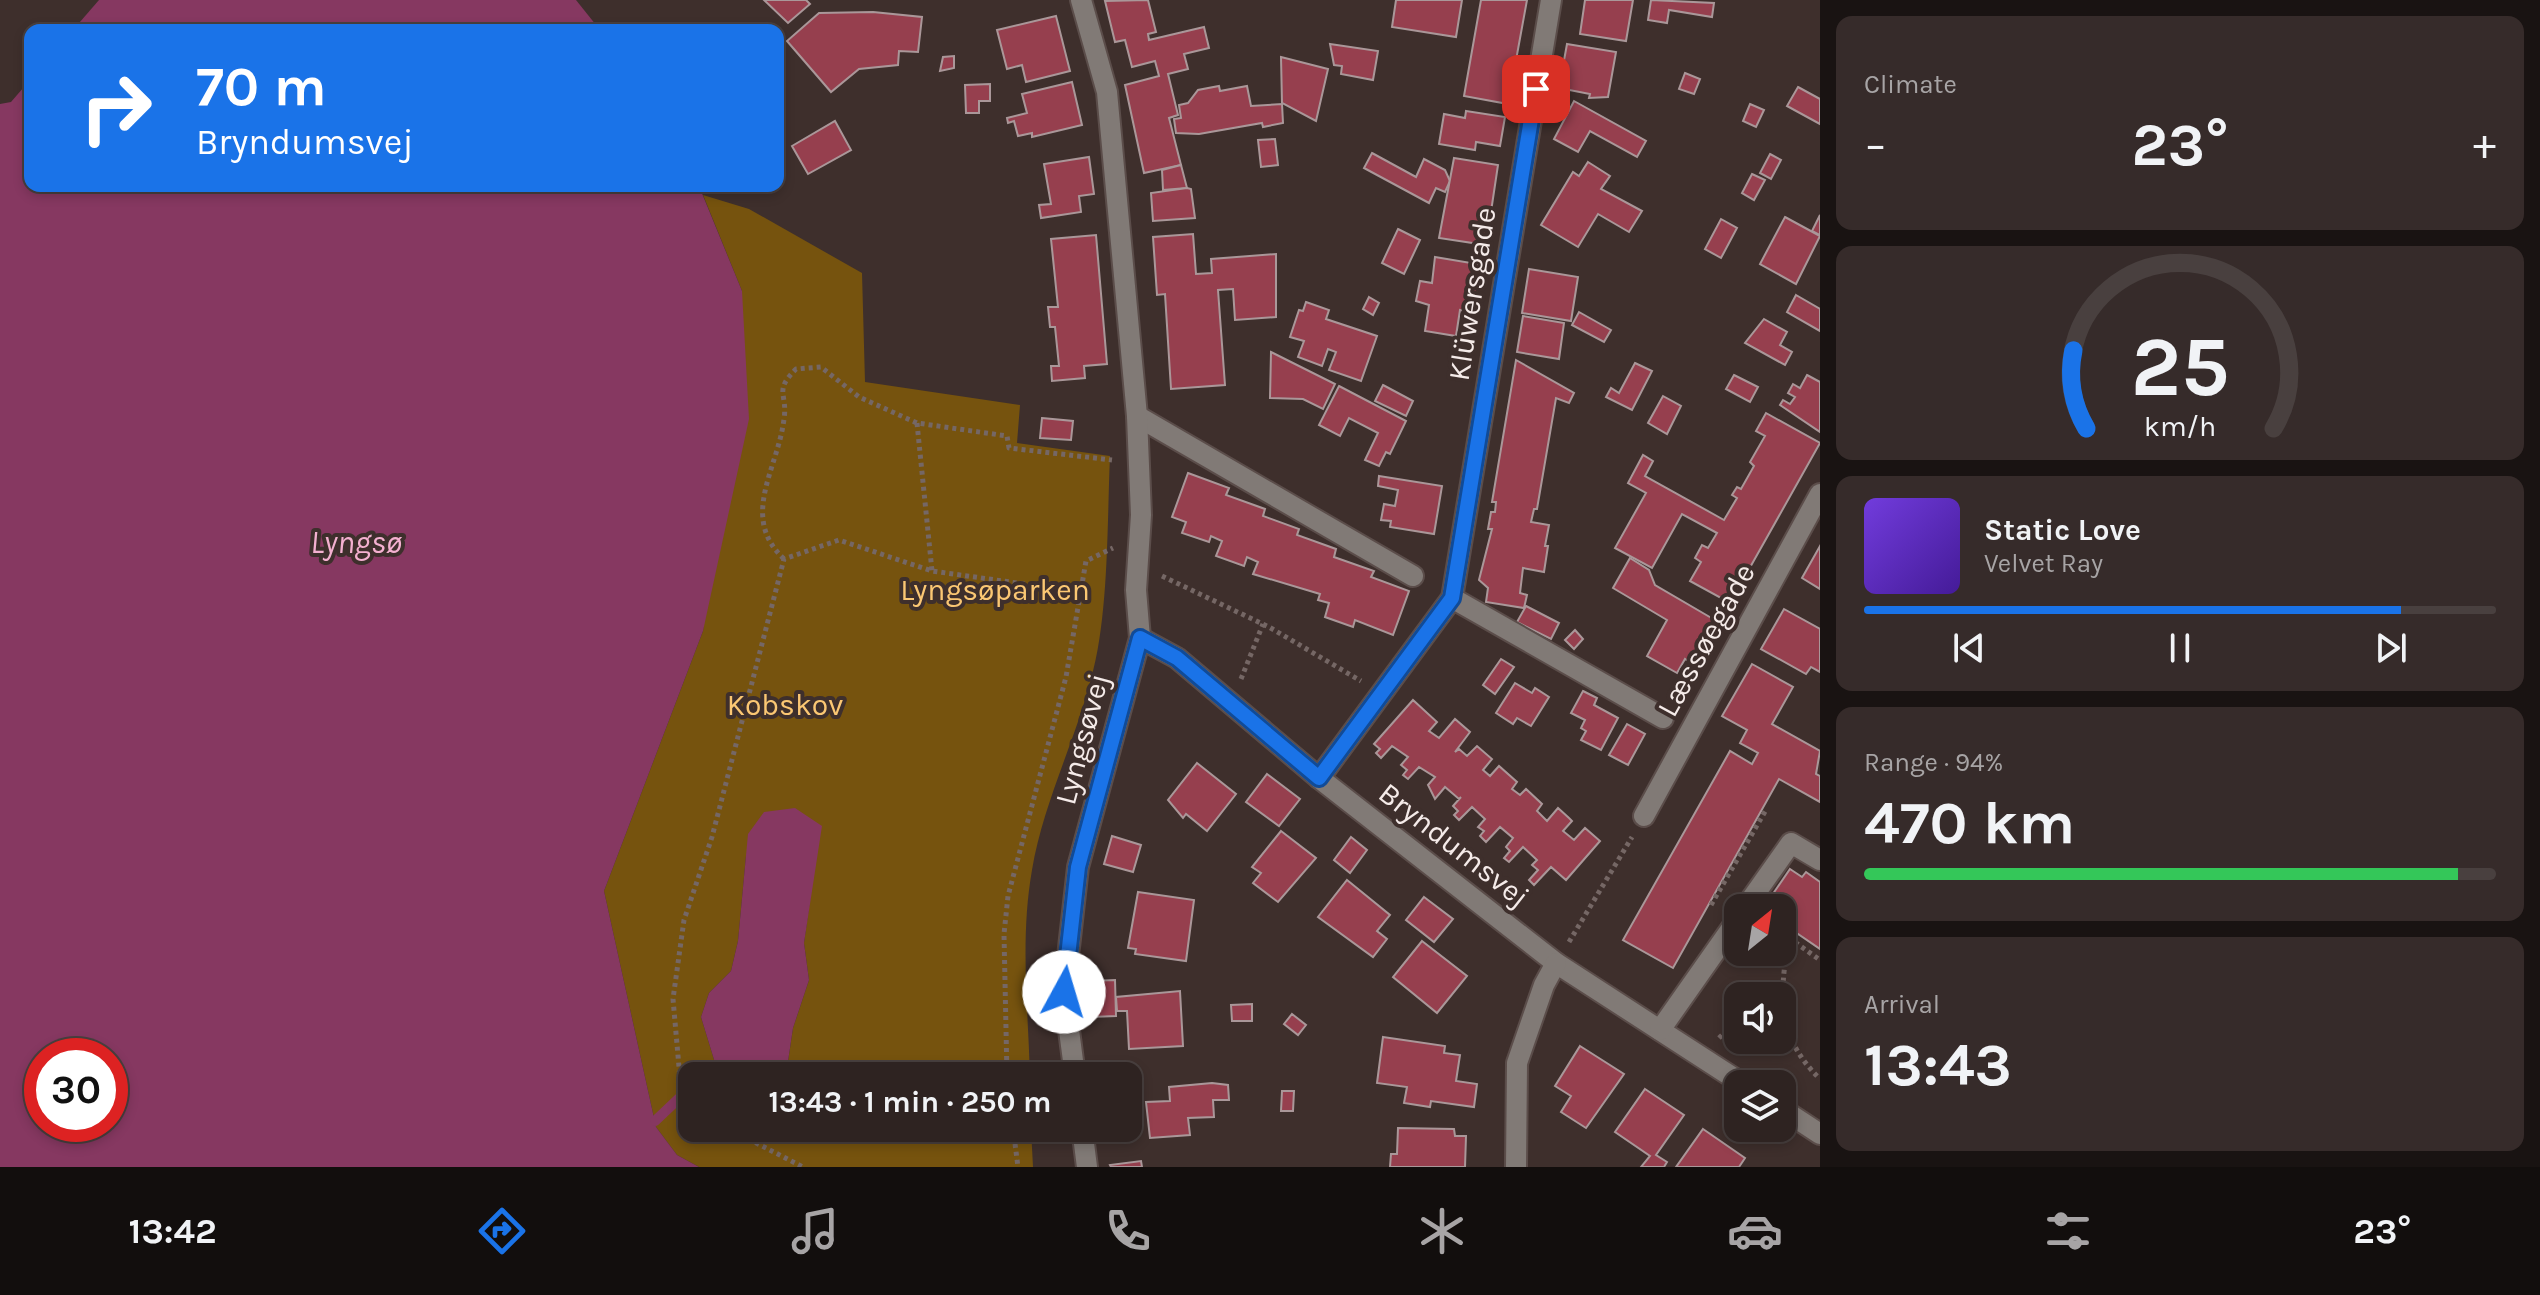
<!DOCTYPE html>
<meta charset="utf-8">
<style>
body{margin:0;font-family:Karla,sans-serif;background:#362b2a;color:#f1f3f6;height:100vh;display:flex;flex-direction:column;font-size:30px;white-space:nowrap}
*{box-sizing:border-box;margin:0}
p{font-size:26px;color:#a7a4a5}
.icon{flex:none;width:44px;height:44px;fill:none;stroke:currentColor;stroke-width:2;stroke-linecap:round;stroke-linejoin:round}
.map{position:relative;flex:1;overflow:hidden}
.panel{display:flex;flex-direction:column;gap:16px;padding:16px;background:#191312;width:720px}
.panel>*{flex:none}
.hud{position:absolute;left:24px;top:24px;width:760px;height:168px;border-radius:16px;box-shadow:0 4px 12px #0003,0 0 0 2px #49403f;background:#1a73e8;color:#fff;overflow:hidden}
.needle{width:52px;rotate:30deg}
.fabs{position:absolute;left:1724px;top:894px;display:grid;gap:16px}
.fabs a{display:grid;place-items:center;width:72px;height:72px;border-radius:16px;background:#2e2321;box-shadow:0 4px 12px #0003,0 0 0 2px #49403f;font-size:40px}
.speed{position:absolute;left:24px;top:1038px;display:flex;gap:16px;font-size:40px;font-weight:700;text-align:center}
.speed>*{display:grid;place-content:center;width:104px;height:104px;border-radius:50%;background:#2e2321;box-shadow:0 4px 12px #0003,0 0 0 2px #49403f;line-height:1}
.speed .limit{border:12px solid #d22;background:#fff;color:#111}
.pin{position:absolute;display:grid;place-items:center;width:68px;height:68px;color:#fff;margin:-34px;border-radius:16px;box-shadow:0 4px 12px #0006}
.me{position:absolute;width:88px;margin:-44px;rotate:6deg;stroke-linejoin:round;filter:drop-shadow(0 0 6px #0008)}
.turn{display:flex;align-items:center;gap:28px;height:168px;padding:0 40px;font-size:36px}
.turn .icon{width:104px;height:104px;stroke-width:2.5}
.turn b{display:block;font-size:56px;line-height:68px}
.big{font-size:60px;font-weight:700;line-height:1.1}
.panel .card{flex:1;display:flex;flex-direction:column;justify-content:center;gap:12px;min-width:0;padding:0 28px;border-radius:16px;background:#362b2a}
.panel .dial{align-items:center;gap:0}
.dial svg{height:208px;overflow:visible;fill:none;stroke:#49403f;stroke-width:7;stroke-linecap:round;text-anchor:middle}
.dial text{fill:#f1f3f6;stroke:none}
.song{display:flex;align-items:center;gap:24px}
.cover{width:96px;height:96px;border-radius:12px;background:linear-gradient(135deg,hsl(260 70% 55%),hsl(260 70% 35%))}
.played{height:8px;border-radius:4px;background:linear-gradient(90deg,#1a73e8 85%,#49403f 85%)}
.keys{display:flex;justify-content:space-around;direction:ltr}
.heat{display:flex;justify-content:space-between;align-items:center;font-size:44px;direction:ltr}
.charge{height:12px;border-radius:6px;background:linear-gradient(90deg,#34c759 94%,#49403f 0)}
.trip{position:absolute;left:678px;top:1062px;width:464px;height:80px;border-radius:16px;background:#2e2321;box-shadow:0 4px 12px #0003,0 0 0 2px #49403f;font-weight:700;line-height:80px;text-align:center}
.dock{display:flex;height:128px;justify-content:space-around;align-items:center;background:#120e0d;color:#a7a4a5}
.dock .icon{width:56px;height:56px}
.dock .selected{color:#1a73e8}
.dock b{font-size:36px;color:#f1f3f6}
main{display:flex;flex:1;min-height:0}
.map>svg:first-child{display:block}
.green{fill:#76530e}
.water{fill:#863861;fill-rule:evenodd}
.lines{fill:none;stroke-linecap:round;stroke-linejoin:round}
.stream{stroke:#863861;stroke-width:10}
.building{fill:#963f4e;stroke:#aa9799;stroke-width:2}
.minor-casing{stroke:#5b4d4a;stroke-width:24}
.path{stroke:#756765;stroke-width:5;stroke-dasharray:4 4;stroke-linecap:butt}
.minor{stroke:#817a76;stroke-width:20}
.route-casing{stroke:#114b97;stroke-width:20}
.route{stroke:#1a73e8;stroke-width:14}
.labels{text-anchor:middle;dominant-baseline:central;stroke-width:8;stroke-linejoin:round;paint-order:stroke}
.street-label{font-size:30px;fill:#f5ebe9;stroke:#3e2f2c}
.park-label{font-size:30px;fill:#fbc773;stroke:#3e2f2c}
.water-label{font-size:32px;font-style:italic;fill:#f4b0d0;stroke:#3e2f2c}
</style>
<main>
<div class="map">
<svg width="1820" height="1167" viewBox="0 0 1820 1167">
<rect width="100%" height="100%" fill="#3e2f2c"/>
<!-- green -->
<path class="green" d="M703,195L749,209L862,273L865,382L1020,405L1017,443L1110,456C1107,523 1109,616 1091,679C1074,744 1043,804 1032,870C1020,938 1028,1008 1030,1076H780L787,1068L793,1028L809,980L804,943L816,857L746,856L738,941L731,971L709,993L701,1017L719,1076H692V1128H1031L1033,1167H699L677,1155L656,1127L604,891L703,631L742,291Z"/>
<!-- water -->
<g class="water">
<path d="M99,0H576L600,30H73Z"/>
<path d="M30,80V186H699L742,291L749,419L703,631L604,891L656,1127L677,1155L699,1167H0V104L11,102ZM42,1056H110V1124H42Z"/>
<path d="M795,808L822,826L804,943L809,980L793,1028L787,1068L780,1076H719L701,1017L709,993L731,971L738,941L748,834L764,812Z"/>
</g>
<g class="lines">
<!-- stream -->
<g class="stream">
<path d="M703,1076L714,1066"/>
<path d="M655,1121L692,1086"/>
</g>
</g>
<!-- building -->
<g class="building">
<path d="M764,0H806L810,4L788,23Z"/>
<path d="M1148,0L1156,32L1148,34L1149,40L1204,27L1209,48L1184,54L1188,69L1168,74L1178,115L1169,118L1181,165L1144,173L1125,85L1159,76L1155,61L1132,67L1125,40L1115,42L1105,1Z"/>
<path d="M1396,0H1462L1456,37L1392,27Z"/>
<path d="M1481,0H1527L1508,104L1464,96Z"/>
<path d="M1585,0H1633L1626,41L1580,34Z"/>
<path d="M1651,0L1714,3L1712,17L1669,10L1667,23L1648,20Z"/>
<path d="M873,12L922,17L918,52L899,51L898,65L859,69L831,92L787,41L819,13Z"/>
<path d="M1056,16L1070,71L1026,82L1022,65L1007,69L997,30Z"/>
<path d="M1330,44L1378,51L1373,80L1341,74L1342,66L1334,65Z"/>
<path d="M1567,44L1616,52L1608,97L1589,98L1590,94L1559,88Z"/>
<path d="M954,56V68L940,71L943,57Z"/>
<path d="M1281,57L1328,69L1316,121L1282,103Z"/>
<path d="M1685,73L1700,79L1694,94L1679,89Z"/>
<path d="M1072,82L1082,125L1032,137V133L1018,136L1014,121L1008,123L1007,118L1027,113L1022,94Z"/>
<path d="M990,84V101H979V113H966L965,85Z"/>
<path d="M1219,86L1220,91L1247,86L1251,106L1282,104L1283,123L1263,127L1262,123L1199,134L1176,133L1174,119L1181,118L1179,105L1188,103L1198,90Z"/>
<path d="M1798,87L1820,99V124L1787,106Z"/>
<path d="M1574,101L1646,141L1637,157L1590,131L1578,152L1554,139Z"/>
<path d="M1750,104L1764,110L1756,127L1743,121Z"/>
<path d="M1466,111L1505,117L1500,146L1476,142L1475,150L1439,144L1444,114L1465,118Z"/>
<path d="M835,121L851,150L808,174L792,146Z"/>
<path d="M1275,139L1278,165L1261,167L1258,140Z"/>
<path d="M1372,153L1416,177L1424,159L1445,170L1450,181L1445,192L1436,188L1429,203L1364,168Z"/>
<path d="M1770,154L1781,160L1771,179L1760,173Z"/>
<path d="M1089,157L1094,194L1079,196L1081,212L1041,218L1039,205L1051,204L1044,164Z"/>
<path d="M1454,158L1498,165L1486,245L1439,238Z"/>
<path d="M1588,162L1610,176L1601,189L1642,211L1629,232L1598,214L1578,247L1541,225L1573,172L1579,176Z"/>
<path d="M1181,165L1187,188L1163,190L1162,170Z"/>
<path d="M1752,174L1765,180L1754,200L1742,193Z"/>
<path d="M1187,188L1191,189L1195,218L1153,221L1151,193Z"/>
<path d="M1820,215V235L1812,231Z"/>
<path d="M1785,217L1820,236L1796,284L1760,264Z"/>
<path d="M1721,219L1737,228L1721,258L1705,249Z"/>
<path d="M1398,229L1420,240L1404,274L1382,263Z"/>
<path d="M1193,234L1196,274L1212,273L1211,259L1276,254V317L1235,320L1233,289L1218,290L1225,385L1171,389L1165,294L1157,295L1153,237Z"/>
<path d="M1096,235L1107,364L1084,366L1085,378L1052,381L1051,366H1059L1055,327H1050L1048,307H1058L1051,239Z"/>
<path d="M1435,257L1483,265L1475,313L1460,310L1456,336L1425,331L1429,305L1416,301L1420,281L1432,283Z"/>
<path d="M1529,269L1578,277L1571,321L1522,313Z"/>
<path d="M1796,295L1820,309V331L1787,312Z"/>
<path d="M1369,297L1379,303L1373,315L1363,309Z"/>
<path d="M1306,302L1329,310L1326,319L1377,336L1361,381L1329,370L1336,352L1328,349L1322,366L1298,357L1304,341L1290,337L1299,310L1303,311Z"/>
<path d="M1579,312L1611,330L1604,342L1572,325Z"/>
<path d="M1523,316L1564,323L1559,359L1517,352Z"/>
<path d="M1764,319L1787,332L1780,345L1792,352L1785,365L1745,343Z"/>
<path d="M1271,352L1335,384L1323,409L1303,399L1270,398Z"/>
<path d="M1516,360L1574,393L1569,403L1556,398L1537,509H1534L1531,522L1549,525L1545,546H1548L1544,572L1523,568L1520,593L1527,595L1524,608L1486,602L1488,588L1479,580L1492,529H1488L1491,512H1495L1496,502H1492Z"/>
<path d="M1635,363L1652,371L1632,410L1606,397L1611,388L1619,393Z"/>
<path d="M1734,375L1758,387L1750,402L1726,389Z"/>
<path d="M1807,375L1820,382V432L1780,405L1783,400L1790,404L1795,397L1788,393L1793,384L1800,388Z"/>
<path d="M1383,385L1413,401L1406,416L1375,401Z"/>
<path d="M1339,386L1406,421L1390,454L1386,452L1379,466L1365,460L1378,433L1349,418L1340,436L1319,425Z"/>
<path d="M1663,396L1681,406L1667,434L1648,423Z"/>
<path d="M1766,413L1820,443L1730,603L1690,581L1701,562L1695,558L1702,545L1708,548L1717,533L1682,514L1652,568L1615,548L1646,493L1628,483L1643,455L1653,461L1645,476L1724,520L1737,498L1732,495L1737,487L1741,489L1754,466L1750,462L1765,436L1756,431Z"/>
<path d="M1042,418L1073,421L1071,440L1040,438Z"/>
<path d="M1188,473L1229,488L1226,495L1265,509L1263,516L1299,529L1297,535L1336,549L1334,557L1374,571L1371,577L1409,591L1393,635L1355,620L1353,627L1325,617L1329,603L1318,600L1320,594L1253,574L1258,562L1247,557L1244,566L1216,556L1222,541L1211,536L1209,542L1182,533L1186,522L1172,517Z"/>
<path d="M1379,476L1442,486L1434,534L1390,527L1391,521L1381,520L1384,504L1395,506L1398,490L1378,486Z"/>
<path d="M1820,546V589L1802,578Z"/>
<path d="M1630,558L1649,570L1655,585L1720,623L1695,665L1685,659L1677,673L1647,656L1667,620L1613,588Z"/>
<path d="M1526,606L1559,623L1551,639L1517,622Z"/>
<path d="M1784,609L1820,629V672L1811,667L1806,674L1761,649Z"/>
<path d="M1575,630L1583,639L1574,649L1565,640Z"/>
<path d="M1501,659L1514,667L1495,694L1483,685Z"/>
<path d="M1752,664L1793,687L1772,724L1820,751L1816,774L1820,776V802L1779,779L1673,968L1623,940L1730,751L1752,764L1758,753L1740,743L1747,730L1722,716Z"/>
<path d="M1515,683L1532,693L1535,688L1549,697L1531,726L1517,718L1513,724L1496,713Z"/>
<path d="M1583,691L1597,698L1594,705L1618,718L1601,750L1581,740L1586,731L1581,728L1585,720L1571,713Z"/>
<path d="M1413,700L1437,722L1429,731L1439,738L1455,719L1470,732L1455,752L1459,749L1467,756L1477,746L1492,759L1483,770L1490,776L1499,766L1517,782L1512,789L1520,795L1526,789L1542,804L1537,811L1547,821L1558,808L1569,818L1572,821L1563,831L1574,840L1585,828L1600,841L1566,880L1551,867L1534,885L1529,880L1538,870L1532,865L1537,860L1523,847L1509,862L1504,858L1510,851L1506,847L1513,838L1500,827L1486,842L1480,836L1484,831L1478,827L1485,819L1472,807L1459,820L1454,815L1458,811L1453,806L1461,797L1459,799L1445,787L1435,799L1428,785L1435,777L1419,767L1408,779L1403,775L1407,770L1401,765L1408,757L1392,746L1381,758L1376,753L1380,749L1374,744Z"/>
<path d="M1627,724L1645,734L1628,765L1609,755Z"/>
<path d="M1197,763L1236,794L1207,831L1186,814L1183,818L1168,800Z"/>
<path d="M1267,774L1300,799L1279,826L1246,802Z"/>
<path d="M1281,831L1316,858L1278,902L1253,883L1261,873L1252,867Z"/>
<path d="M1112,836L1141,845L1133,872L1104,864Z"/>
<path d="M1351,837L1367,850L1350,873L1334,860Z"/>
<path d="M1790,869L1802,877L1806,872L1820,882V949L1782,923V908L1768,901Z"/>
<path d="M1347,880L1390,915L1377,931L1387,939L1373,957L1318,917Z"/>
<path d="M1138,892L1194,900L1186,961L1135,954L1136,949L1128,948Z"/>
<path d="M1424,897L1453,919L1434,942L1406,920Z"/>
<path d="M1422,941L1467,976L1437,1013L1393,977Z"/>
<path d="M1115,980L1116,1016L1091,1017L1089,981Z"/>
<path d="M1180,991L1183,1046L1129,1049L1127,1011H1117L1116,997Z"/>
<path d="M1252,1004V1021H1232L1231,1005Z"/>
<path d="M1292,1014L1306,1025L1298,1035L1284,1024Z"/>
<path d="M1383,1037L1445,1046L1444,1053L1460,1055L1456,1081L1477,1084L1474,1107L1431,1101L1430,1107L1404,1103L1407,1087L1377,1083Z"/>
<path d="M1580,1046L1624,1074L1586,1128L1561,1112L1571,1096L1555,1086Z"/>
<path d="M1212,1083L1228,1085L1229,1100H1213L1214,1117L1188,1118L1190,1135L1150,1138L1146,1102L1170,1101L1169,1087Z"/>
<path d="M1645,1089L1684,1115L1656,1155L1667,1162L1664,1167H1641L1650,1156L1615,1132Z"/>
<path d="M1282,1091H1294L1293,1111H1281Z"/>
<path d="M1398,1128L1454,1129L1455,1136H1466L1465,1167H1390L1391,1154H1397Z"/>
<path d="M1703,1129L1745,1158L1739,1167H1676Z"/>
<path d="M1141,1161L1142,1167H1111L1110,1165Z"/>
</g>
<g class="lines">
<defs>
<g id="minor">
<path d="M1137,416L1413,576"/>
<path d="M1452,598L1663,718"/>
<path d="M1140,638L1177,658L1319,778L1556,963L1743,1084"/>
<path d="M1319,778L1452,598L1551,0"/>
<path d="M1644,816L1820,494"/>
<path d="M1745,908L1791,843L1820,860"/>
<path d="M1660,1030L1738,919"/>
<path d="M1075,1076L1064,992L1078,867L1140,638L1136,590L1141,515L1137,416L1107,92L1081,0"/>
<path d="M1782,1109L1820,1134"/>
<path d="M1082,1128L1087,1167"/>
<path d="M1516,1167L1517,1063L1544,985L1556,963"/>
</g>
</defs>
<!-- minor casing -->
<use href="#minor" class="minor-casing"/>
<!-- path -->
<g class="path">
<path d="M917,423L932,571"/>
<path d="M784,559C739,517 778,469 784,419C788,393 773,392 796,369L821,367L859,397L917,423L1007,436L1009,448L1112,460"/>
<path d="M1162,576L1269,627L1361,681"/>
<path d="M1241,679L1263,624"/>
<path d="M1711,905L1767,808"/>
<path d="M1782,933L1820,960"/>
<path d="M1789,938C1779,996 1776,1036 1820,1079"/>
<path d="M1569,942L1632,837"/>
<path d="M1719,1038L1738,1019"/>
<path d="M1007,1076L1004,934L1008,896L1066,677L1086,561L1113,548"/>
<path d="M692,1110L682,1101L673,999L684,920L712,837L784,559L839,540L932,571L1081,592"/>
<path d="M727,1128L803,1167"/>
<path d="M1013,1128L1018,1167"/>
</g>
<!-- minor -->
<use href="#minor" class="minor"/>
</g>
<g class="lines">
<defs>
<path id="route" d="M1064,992L1078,867L1140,638L1177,658L1319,778L1452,598L1536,89"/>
</defs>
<!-- route casing -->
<use href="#route" class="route-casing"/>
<!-- route -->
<use href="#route" class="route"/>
</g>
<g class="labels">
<!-- street labels -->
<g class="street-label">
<text transform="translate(1472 294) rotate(-81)">Klüwersgade</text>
<text transform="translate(1706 640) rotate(-61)">Læssøegade</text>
<text transform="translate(1082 739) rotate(-75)">Lyngsøvej</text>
<text transform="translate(1454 845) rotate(38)">Bryndumsvej</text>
</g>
<!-- park labels -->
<g class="park-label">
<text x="995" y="590">Lyngsøparken</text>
<text x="785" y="705">Kobskov</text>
</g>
<!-- water labels -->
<g class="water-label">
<text x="356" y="542">Lyngsø</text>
</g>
</g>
</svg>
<div class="fabs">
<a><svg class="needle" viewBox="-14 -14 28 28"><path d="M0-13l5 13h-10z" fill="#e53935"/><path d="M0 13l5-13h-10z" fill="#a7a4a5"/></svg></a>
<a><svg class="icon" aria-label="sound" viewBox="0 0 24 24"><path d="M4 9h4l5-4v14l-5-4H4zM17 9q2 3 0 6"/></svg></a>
<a><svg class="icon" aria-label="layers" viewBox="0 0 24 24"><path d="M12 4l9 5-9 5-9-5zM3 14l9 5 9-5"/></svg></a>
</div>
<div class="speed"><div class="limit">30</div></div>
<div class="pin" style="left:1536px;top:89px;background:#d93025"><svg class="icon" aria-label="arrive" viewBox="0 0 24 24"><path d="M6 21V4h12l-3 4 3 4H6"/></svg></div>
<svg class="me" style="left:1064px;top:992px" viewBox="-20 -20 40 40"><circle r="19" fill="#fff"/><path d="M0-13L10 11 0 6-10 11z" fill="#1a73e8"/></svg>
<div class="trip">13:43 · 1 min · 250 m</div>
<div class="hud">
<div class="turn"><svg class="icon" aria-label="right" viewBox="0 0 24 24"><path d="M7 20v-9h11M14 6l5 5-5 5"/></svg><div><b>70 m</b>Bryndumsvej</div></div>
</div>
</div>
<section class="panel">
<div class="card"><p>Climate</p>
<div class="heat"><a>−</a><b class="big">23°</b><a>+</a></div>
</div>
<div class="card dial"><svg viewBox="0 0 100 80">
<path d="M14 69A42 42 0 1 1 86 69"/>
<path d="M14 69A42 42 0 0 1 9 39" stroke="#1a73e8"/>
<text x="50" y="56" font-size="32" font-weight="700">25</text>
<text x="50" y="72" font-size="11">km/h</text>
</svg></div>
<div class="card">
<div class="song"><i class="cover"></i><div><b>Static Love</b><p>Velvet Ray</p></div></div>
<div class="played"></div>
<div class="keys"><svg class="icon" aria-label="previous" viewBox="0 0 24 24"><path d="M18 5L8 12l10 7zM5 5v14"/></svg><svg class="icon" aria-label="pause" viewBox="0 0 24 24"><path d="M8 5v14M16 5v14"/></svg><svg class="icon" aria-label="next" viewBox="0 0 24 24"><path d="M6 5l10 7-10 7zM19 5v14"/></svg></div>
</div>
<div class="card"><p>Range · 94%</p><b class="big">470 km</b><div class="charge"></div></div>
<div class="card"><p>Arrival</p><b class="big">13:43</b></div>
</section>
</main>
<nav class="dock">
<b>13:42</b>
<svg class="icon selected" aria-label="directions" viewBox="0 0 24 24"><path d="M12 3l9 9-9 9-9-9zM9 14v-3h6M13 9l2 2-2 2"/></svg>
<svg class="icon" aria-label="music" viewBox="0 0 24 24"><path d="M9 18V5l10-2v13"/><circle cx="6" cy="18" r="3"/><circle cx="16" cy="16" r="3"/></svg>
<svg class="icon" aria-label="phone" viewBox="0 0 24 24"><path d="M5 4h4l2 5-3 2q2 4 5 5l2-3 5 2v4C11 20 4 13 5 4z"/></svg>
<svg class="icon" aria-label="climate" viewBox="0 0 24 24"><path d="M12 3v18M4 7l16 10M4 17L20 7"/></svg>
<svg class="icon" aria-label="car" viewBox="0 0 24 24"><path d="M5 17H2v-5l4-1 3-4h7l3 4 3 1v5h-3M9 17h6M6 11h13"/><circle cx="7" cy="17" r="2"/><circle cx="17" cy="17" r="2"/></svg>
<svg class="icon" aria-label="filters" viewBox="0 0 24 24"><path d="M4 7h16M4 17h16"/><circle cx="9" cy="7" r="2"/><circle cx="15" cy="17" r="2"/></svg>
<b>23°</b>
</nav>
